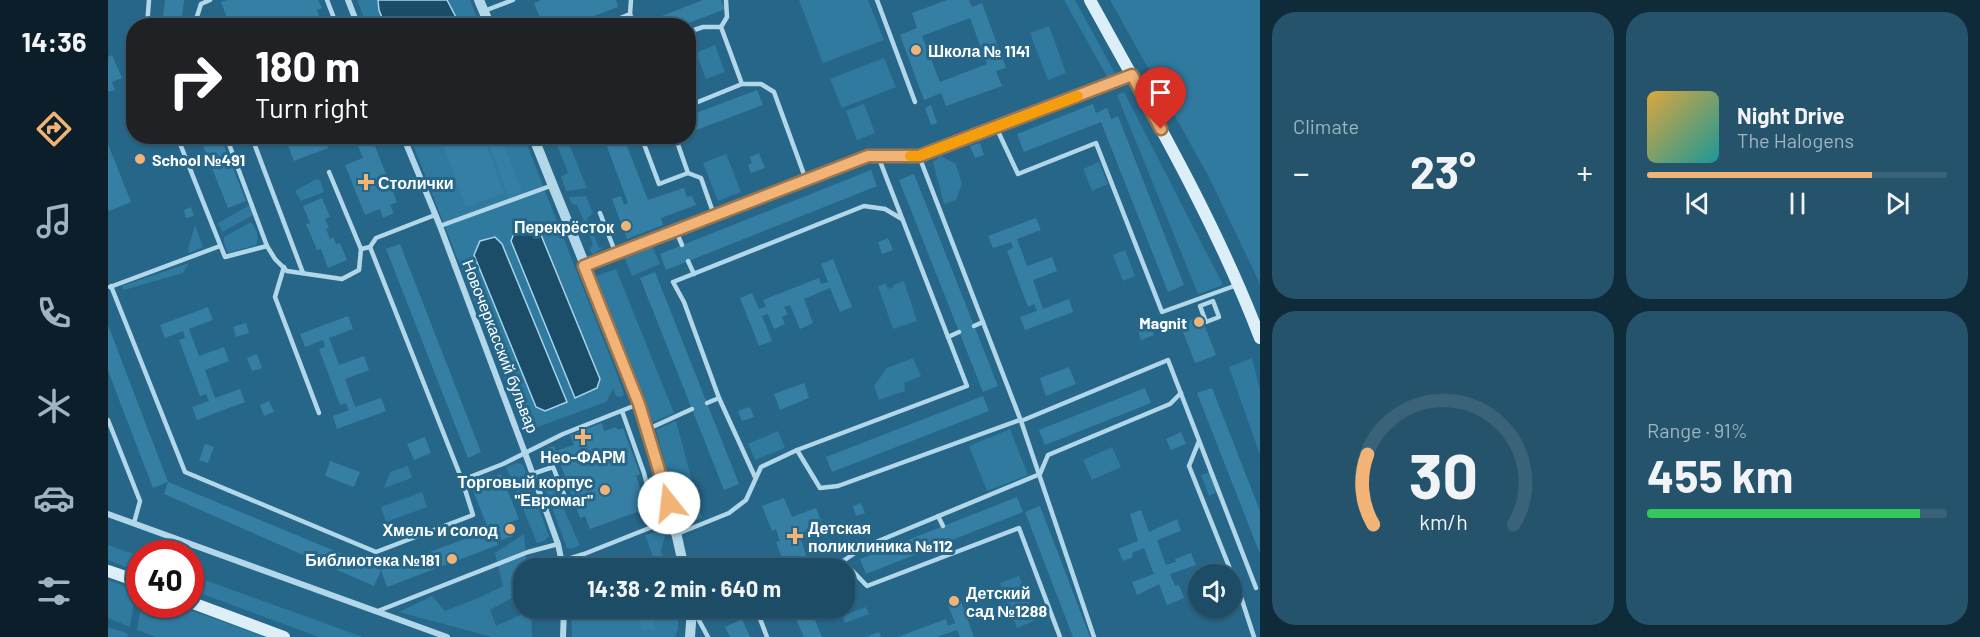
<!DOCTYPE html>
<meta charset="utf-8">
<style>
body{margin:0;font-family:Barlow,sans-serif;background:#25536c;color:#f1f3f6;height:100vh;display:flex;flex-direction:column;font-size:22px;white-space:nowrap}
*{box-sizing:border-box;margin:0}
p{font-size:20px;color:#a0b4bf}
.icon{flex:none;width:33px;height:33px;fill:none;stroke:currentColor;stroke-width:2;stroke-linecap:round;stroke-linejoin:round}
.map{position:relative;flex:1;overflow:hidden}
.sheet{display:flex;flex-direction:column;gap:12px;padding:12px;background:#0f2a38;width:720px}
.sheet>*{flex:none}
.banner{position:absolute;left:18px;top:18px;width:570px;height:126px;border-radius:24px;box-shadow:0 2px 4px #0004,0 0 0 2px #3a637a;background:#202124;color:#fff;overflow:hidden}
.fabs{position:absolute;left:1080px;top:564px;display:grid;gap:12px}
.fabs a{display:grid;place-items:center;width:54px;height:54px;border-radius:50%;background:#1c4c66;box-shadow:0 2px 4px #0004,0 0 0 2px #3a637a;font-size:30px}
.speed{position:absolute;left:18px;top:540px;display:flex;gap:12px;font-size:30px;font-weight:700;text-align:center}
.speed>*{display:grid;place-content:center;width:78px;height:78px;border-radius:50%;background:#1c4c66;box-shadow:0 2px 4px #0004,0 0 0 2px #3a637a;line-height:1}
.speed .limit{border:9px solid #d22;background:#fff;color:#111}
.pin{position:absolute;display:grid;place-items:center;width:51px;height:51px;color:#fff;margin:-62px -26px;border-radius:50% 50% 50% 0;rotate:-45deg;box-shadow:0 0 6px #0007}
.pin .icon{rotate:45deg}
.me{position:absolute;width:66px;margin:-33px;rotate:344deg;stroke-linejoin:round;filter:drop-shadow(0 0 4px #0008)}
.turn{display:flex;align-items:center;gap:21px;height:126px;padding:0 30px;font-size:27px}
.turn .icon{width:78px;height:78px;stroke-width:2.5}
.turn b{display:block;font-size:42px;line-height:51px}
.big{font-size:45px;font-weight:700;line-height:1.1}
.sheet .widget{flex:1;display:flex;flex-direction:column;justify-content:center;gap:9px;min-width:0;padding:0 21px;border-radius:24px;background:#25536c}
.sheet .dial{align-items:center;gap:0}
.dial svg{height:156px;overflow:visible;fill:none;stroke:#3a637a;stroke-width:7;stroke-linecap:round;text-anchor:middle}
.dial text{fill:#f1f3f6;stroke:none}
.song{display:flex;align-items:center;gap:18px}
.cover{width:72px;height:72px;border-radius:9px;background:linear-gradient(135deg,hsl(40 70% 55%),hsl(180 70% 35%))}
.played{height:6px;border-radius:3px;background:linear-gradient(90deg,#f2b476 75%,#3a637a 75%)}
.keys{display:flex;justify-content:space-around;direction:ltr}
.heat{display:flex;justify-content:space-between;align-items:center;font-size:33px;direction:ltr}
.charge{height:9px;border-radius:4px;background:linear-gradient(90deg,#34c759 91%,#3a637a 0)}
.sheet .tiles{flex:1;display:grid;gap:12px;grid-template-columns:repeat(2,1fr)}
.trip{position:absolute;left:405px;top:558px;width:342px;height:60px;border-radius:24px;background:#1c4c66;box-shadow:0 2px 4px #0004,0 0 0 2px #3a637a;font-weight:700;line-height:60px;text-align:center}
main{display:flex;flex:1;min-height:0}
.tab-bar{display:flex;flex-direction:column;width:108px;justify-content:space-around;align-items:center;background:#0b1e29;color:#a0b4bf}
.tab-bar .icon{width:42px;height:42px}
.tab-bar .current{color:#f2b476}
.tab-bar b{font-size:27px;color:#f1f3f6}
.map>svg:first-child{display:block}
.green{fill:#307a9f}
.water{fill:#1b4c68;stroke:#a6d4e9;stroke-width:1.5}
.building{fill:#367fa4;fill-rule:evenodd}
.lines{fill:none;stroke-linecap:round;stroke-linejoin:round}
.service{stroke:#b2d7e9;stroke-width:4.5}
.minor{stroke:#b2d7e9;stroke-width:6}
.tertiary{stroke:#b2d7e9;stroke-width:10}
.secondary{stroke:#dceef7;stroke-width:12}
.route-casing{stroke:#9d754d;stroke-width:15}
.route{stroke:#f2b476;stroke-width:10}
.slow{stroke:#f59e0b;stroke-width:10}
.poi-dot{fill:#f2b476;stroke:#266688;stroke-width:2}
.labels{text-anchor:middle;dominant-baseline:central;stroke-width:6;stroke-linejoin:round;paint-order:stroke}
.poi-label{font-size:16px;font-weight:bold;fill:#fff;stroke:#266688;text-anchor:start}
.street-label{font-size:16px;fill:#fff;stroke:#266688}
</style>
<main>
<nav class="tab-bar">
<b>14:36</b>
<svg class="icon current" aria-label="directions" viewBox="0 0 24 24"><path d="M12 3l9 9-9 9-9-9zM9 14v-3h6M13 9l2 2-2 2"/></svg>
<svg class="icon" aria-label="music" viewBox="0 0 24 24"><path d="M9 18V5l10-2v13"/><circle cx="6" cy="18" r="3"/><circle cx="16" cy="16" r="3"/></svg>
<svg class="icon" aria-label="phone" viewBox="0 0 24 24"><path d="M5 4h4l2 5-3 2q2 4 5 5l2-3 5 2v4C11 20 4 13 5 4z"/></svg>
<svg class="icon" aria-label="climate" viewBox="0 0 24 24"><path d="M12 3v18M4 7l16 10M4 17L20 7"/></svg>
<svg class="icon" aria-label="car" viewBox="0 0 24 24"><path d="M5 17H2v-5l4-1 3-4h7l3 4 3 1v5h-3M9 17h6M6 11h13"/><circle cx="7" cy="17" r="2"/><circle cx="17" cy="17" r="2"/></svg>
<svg class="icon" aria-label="filters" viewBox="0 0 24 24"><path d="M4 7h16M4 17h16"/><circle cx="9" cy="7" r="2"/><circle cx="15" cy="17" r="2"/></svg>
</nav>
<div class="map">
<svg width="1152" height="637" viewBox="0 0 1152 637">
<rect width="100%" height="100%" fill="#266688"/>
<!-- green -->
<g class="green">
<path d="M249,0H270L271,10L277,25H259Z"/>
<path d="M339,0H362L372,25H352Z"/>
<path d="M691,0H760L776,40L715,63Z"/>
<path d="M956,0H967L1009,77L1001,80Z"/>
<path d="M1002,0H1152V284L1101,177Z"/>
<path d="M941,26L958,73L940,80L922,33Z"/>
<path d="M607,45L617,72L598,79L588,53Z"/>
<path d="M776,58L788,87L734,108L722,79Z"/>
<path d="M1016,92L1115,285L1090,294L1009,95Z"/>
<path d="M756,104L767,133L749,140L738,111Z"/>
<path d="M302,137H416L510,377L516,394L513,397L508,396L505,389L498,402L427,428L413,421Z"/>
<path d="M446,137H458L479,188L458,191L453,176L460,173Z"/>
<path d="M618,154L633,192L610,201L595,163Z"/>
<path d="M833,156L848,164L854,184L848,200L836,204L825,162Z"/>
<path d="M991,162L1000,184L984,191L975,169Z"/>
<path d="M208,179L212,180L216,192L193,201L187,191Z"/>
<path d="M478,196L485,214L479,218L491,248L496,247L486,254L483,253L482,249L485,244L469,205L464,204L461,197Z"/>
<path d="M142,205L145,215L114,232L110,223Z"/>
<path d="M143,222C149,229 151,236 148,245L120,253L116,244V237Z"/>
<path d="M87,225L95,247L81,253L80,249Z"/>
<path d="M544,246L552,264L524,276L516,257Z"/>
<path d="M1017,250L1027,276L1015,281L1005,255Z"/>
<path d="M81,263L75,273L16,290L14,286Z"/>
<path d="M508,269L566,413L545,422L488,276Z"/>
<path d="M796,281L809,321L785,329L770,286L778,283L780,289L786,287L785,285Z"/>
<path d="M805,358L813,376L796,383L797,391L771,400L766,386L779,368Z"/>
<path d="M1144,358L1152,390V455L1121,367Z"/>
<path d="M568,421L594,518L574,526L548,430Z"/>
<path d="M902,429L920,475L879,491L861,446Z"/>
<path d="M670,431L677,448L647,460L640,444Z"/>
<path d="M1004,447L1013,467L984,480L975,460Z"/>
<path d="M410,463L415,465L441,536L436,541L429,543L398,467Z"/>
<path d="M300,466L304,478L276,488L282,472Z"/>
<path d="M1101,472L1109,492L1101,496L1093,475Z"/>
<path d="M438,476L442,479L472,545L463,549L459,548L433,478Z"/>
<path d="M314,492L319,507L278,522L273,507Z"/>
<path d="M556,530L557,536L553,550L558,568H549L537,535Z"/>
<path d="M416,534L419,568H416L415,592L382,610L388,626L423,610L424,637H384L291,612L324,596L337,611L370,598L395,586L387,553Z"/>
<path d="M0,545L31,556V572L0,560Z"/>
<path d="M82,575H83L255,637H211L83,590Z"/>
<path d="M911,576L928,620L909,628L892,583Z"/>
<path d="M0,580L28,590L22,627L0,618Z"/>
<path d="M33,605H68L158,637H48L29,630Z"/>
<path d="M758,607L761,614L737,623L734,616Z"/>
<path d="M463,608H570V629L567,637H464Z"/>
<path d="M0,627L21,634L19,637H0Z"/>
</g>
<!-- water -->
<g class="water">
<path d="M270,0H339L352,25H277L271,10Z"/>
<path d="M419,225H426L431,230L492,379L489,388L467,398L403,241L407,231Z"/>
<path d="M387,237L394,244L459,402L437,411L428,407L366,255L372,241Z"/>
</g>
<!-- building -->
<g class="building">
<path d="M57,0H76L73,26H54Z"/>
<path d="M119,0H210L214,8L209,10L215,26H122L113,2Z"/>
<path d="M433,0H508L510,7L472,21L473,26H435L426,3Z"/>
<path d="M595,0H613L617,9L573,26H533V24Z"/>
<path d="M839,0H861L864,7L874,3L898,68L888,71L894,86L838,106L833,93L816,100L792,35L809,28L804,13ZM862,18L879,64L832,82L814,36Z"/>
<path d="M4,55L14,78L4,82L7,90L0,92V57Z"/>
<path d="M649,90L655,105L580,133V116Z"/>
<path d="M985,104L988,113L999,108L1003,119L1010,116L1076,285L1060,292L993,122L916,152L909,134Z"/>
<path d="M823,105L829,123L823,125L817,108Z"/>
<path d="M91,136H112L138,201L120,208Z"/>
<path d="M186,136H223V137L217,139L220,148L186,161L178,140Z"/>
<path d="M246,136H263L289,202L282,205L286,213L275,218L272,209L257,215L237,165L255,158Z"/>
<path d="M332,136H375L396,193L358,207Z"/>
<path d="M378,136H393L414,193L401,198Z"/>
<path d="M495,136H515L540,200L576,188L579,197L584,196L588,205L553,218L555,225L519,239L504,199L513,196L516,205L520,203Z"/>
<path d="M872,143L876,155L867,158L862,146Z"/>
<path d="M0,144L23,202L1,211L0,210Z"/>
<path d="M651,153L657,168L643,173L640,165L644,163L642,157Z"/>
<path d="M763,170L769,186L558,270L552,254Z"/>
<path d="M806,174L890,386L875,392L791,180Z"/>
<path d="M214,198L222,217L217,219L221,228L218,229L222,239L225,237L228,244L232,243L239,260L220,268L213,249L209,250L198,224L202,223L195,206Z"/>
<path d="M83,207L86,216L78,218L76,210Z"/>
<path d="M928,218L933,230L909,239L919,266L944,257L949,271L925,280L935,309L961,299L965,312L917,330L912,317L929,311L926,304L920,307L899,251L905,248L903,242L885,248L880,236Z"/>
<path d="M780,238L785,250L774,254L770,242Z"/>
<path d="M292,244L373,452L360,458L278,249Z"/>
<path d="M725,259L744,307L732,312L722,288L696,299L705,323L692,329L682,305L676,307L680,314L674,317L677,324L666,329L660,314L654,316L664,341L651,346L632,298L644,293L651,309L658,307L655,300L711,278L713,284L720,282L713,264Z"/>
<path d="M547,272L631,484L616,490L532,278Z"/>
<path d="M100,307L105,320L81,329L91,356L116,347L121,361L97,370L107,398L132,389L137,402L89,420L84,407L101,401L98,394L92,396L71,340L77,338L75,331L57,338L52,325Z"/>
<path d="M240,316L245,329L221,338L231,365L256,356L261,370L237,379L247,407L273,398L278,411L229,429L225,416L241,410L238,403L232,405L211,349L217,347L215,340L197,347L192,334Z"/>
<path d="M1093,316L1108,355L1087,363L1072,324Z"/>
<path d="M138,323L141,333L128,337L125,327Z"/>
<path d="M0,325L60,482L45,488L0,371Z"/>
<path d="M1042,325L1046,335L1033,340L1030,330Z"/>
<path d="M149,354L154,368L144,371L139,358Z"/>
<path d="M961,367L968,384L938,396L932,378Z"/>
<path d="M696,383L701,398L672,410L666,394Z"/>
<path d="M1037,388L1043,403L937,445L931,430Z"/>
<path d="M1104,388L1152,511V554L1089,393Z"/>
<path d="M875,396L881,411L724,472L718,457Z"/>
<path d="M161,401L166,412L156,416L152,405Z"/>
<path d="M642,407L646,417L634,421L630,411Z"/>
<path d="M494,423L496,431L508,427L510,430L515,428L532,474L528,476L538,504L530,507L532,511L482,529L477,516L472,518L448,451L466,445L462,435Z"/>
<path d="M1073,432L1078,444L1063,450L1058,439Z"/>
<path d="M317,437L323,453L306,460L299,444Z"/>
<path d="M97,444L106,447L100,463L91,460Z"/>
<path d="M446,446L450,459L439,462L435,450Z"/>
<path d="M222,461L252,472L246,487L217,476Z"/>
<path d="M393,474L411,519L400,523L405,536L391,541L384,528L390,545L279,587L273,570L381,530L363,486Z"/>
<path d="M60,482L273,570L266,586L56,494Z"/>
<path d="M909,497L915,512L758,574L752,559Z"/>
<path d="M676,498L684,517L708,508L717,531L693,540L700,561L681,568H678L668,542L672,541L668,529L664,531L654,506Z"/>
<path d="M753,503L757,513L748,516L745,506Z"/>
<path d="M932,506L982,637H965L917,512Z"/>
<path d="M1033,510L1041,532L1069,519L1073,531L1049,540L1058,565L1068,562L1067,559L1083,553L1088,565L1062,574L1067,586L1071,585L1076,598L1059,605L1051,584L1029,595L1024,582L1046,574L1036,548L1024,553L1025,557L1015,561L1010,549L1030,541L1022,514Z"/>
<path d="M853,601L866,637H852L849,630L829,637H790L838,619L840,626L847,623L840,605Z"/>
<path d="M530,608H544L546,629L534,631L528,609Z"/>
<path d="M704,613L714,637H696L688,619Z"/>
<path d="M634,619L642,637H622L617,627Z"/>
<path d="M771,632L773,637H758Z"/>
</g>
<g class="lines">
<!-- service -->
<g class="service">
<path d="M219,0L229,26"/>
<path d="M618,0L619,17L613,27L634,84H653L666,92L698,180L760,156H811L1022,76"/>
<path d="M769,0L807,102"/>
<path d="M376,11L405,0"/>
<path d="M522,14L526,26"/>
<path d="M39,26L41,0"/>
<path d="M86,26L93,4L102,0"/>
<path d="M493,26L522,14L523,0"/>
<path d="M580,32L595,27H613"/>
<path d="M580,106L634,84"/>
<path d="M888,127L910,174L988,143L1054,312L1129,285"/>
<path d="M69,136L117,257L159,246"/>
<path d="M118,136L159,246L167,259L179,271L234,279L251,270L253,249L262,247L268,238L327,215"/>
<path d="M161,136L146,143L195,273"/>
<path d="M533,136L551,184L580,173L593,178L606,215"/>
<path d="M567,136L580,173"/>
<path d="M811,156L913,421"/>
<path d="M221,172L253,249"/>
<path d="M492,213L508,254"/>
<path d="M332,226L445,185"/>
<path d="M568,231L574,245"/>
<path d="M262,247L354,480L395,464L455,434L528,405"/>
<path d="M580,261L586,274"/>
<path d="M477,266L698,180"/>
<path d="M176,267L167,297L211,413"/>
<path d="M3,286L77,472L268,552L365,515L354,480"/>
<path d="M2,287L112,246"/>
<path d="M1105,301L1111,317L1098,322L1092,306Z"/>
<path d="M866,326L875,322"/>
<path d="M840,337L851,332"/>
<path d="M599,403L611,398"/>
<path d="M514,411L536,473L549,524"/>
<path d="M0,420L32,501L26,523"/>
<path d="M540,429L584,409"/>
<path d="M1091,441L1081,466L1132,594L1146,637"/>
<path d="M689,450L712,488L730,486L912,420"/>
<path d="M424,474L445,467L459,502"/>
<path d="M647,477L611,398L576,302L565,282L756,206L777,209L794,219"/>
<path d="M830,516L835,526"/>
<path d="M569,534L621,513L638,500L653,467L689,450L859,386L770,156"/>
<path d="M840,541L845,553"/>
<path d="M454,561L476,554L564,519"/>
<path d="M735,561L759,586L911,528L952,637"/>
<path d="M720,568L735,561L756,547L932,474L940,455L1062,404L1073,393"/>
<path d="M648,608L659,637"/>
<path d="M270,611L420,552L450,544"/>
<path d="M587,613L600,637"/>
<path d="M986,637L913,421L1060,360L1148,588"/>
</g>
<!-- minor -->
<g class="minor">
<path d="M240,0L250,26"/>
<path d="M295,136L332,226L417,453L450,544L455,568"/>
<path d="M0,514L339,637"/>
<path d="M455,637L456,608"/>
</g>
<!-- tertiary -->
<g class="tertiary">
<path d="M371,0L382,26"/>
<path d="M425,136C481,278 545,419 576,568"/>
<path d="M582,637L584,608"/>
</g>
<!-- secondary -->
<g class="secondary">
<path d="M982,0C1043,111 1107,220 1152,338"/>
<path d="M0,571L32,582"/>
<path d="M82,602L176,637"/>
</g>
</g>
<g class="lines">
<defs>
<path id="route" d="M561,503L531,404L476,266L760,156H811L1024,75L1053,129"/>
</defs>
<!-- route casing -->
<use href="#route" class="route-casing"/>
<!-- route -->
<use href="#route" class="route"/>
<!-- slow -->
<path class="slow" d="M802,156H811L970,96"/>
</g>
<!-- markers -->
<g class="poi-dot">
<circle cx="808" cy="50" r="6"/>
<circle cx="32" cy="159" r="6"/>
<path d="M255 173h6v6h6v6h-6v6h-6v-6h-6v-6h6z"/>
<circle cx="518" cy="226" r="6"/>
<circle cx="1091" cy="322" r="6"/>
<path d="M472 428h6v6h6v6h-6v6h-6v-6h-6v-6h6z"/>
<circle cx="497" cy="490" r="6"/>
<circle cx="402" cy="529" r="6"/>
<path d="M684 527h6v6h6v6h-6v6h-6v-6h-6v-6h6z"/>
<circle cx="344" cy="559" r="6"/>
<circle cx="846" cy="601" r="6"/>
</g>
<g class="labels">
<!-- poi labels -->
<g class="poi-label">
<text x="820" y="50">Школа № 1141</text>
<text x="44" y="159">School №491</text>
<text x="270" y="182">Столички</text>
<text x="506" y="226" text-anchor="end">Перекрёсток</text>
<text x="1079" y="322" text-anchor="end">Magnit</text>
<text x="475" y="456" text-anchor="middle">Нео-ФАРМ</text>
<text x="485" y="481" text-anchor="end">Торговый корпус<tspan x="485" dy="18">"Евромаг"</tspan></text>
<text x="700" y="527">Детская<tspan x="700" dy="18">поликлиника №112</tspan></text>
<text x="390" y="529" text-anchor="end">Хмель и солод</text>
<text x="332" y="559" text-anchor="end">Библиотека №181</text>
<text x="858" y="592">Детский<tspan x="858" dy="18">сад №1288</tspan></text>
</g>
<!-- street labels -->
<g class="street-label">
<text transform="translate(393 346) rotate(69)">Новочеркасский бульвар</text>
</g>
</g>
</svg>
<div class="fabs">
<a><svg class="icon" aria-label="sound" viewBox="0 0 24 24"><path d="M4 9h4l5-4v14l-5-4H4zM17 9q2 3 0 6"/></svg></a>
</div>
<div class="speed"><div class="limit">40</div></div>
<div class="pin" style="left:1053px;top:129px;background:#d93025"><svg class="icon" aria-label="arrive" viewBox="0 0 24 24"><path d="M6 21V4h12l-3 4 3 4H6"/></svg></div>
<svg class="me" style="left:561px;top:503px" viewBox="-20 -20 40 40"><circle r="19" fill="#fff"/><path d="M0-13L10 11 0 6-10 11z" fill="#f2b476"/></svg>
<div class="trip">14:38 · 2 min · 640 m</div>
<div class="banner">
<div class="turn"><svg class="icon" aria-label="right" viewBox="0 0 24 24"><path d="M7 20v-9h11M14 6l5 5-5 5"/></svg><div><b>180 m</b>Turn right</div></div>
</div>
</div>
<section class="sheet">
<div class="tiles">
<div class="widget"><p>Climate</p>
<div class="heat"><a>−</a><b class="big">23°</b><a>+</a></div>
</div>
<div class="widget">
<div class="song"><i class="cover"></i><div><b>Night Drive</b><p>The Halogens</p></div></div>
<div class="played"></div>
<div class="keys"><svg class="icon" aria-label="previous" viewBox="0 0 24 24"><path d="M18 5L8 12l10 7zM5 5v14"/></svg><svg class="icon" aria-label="pause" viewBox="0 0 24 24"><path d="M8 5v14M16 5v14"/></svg><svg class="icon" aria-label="next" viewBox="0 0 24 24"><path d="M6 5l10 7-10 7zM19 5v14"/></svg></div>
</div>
<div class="widget dial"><svg viewBox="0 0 100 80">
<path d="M14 69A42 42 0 1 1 86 69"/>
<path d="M14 69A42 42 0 0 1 11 33" stroke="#f2b476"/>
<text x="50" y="56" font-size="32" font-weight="700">30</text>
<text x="50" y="72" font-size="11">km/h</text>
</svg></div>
<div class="widget"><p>Range · 91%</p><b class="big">455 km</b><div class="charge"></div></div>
</div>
</section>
</main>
